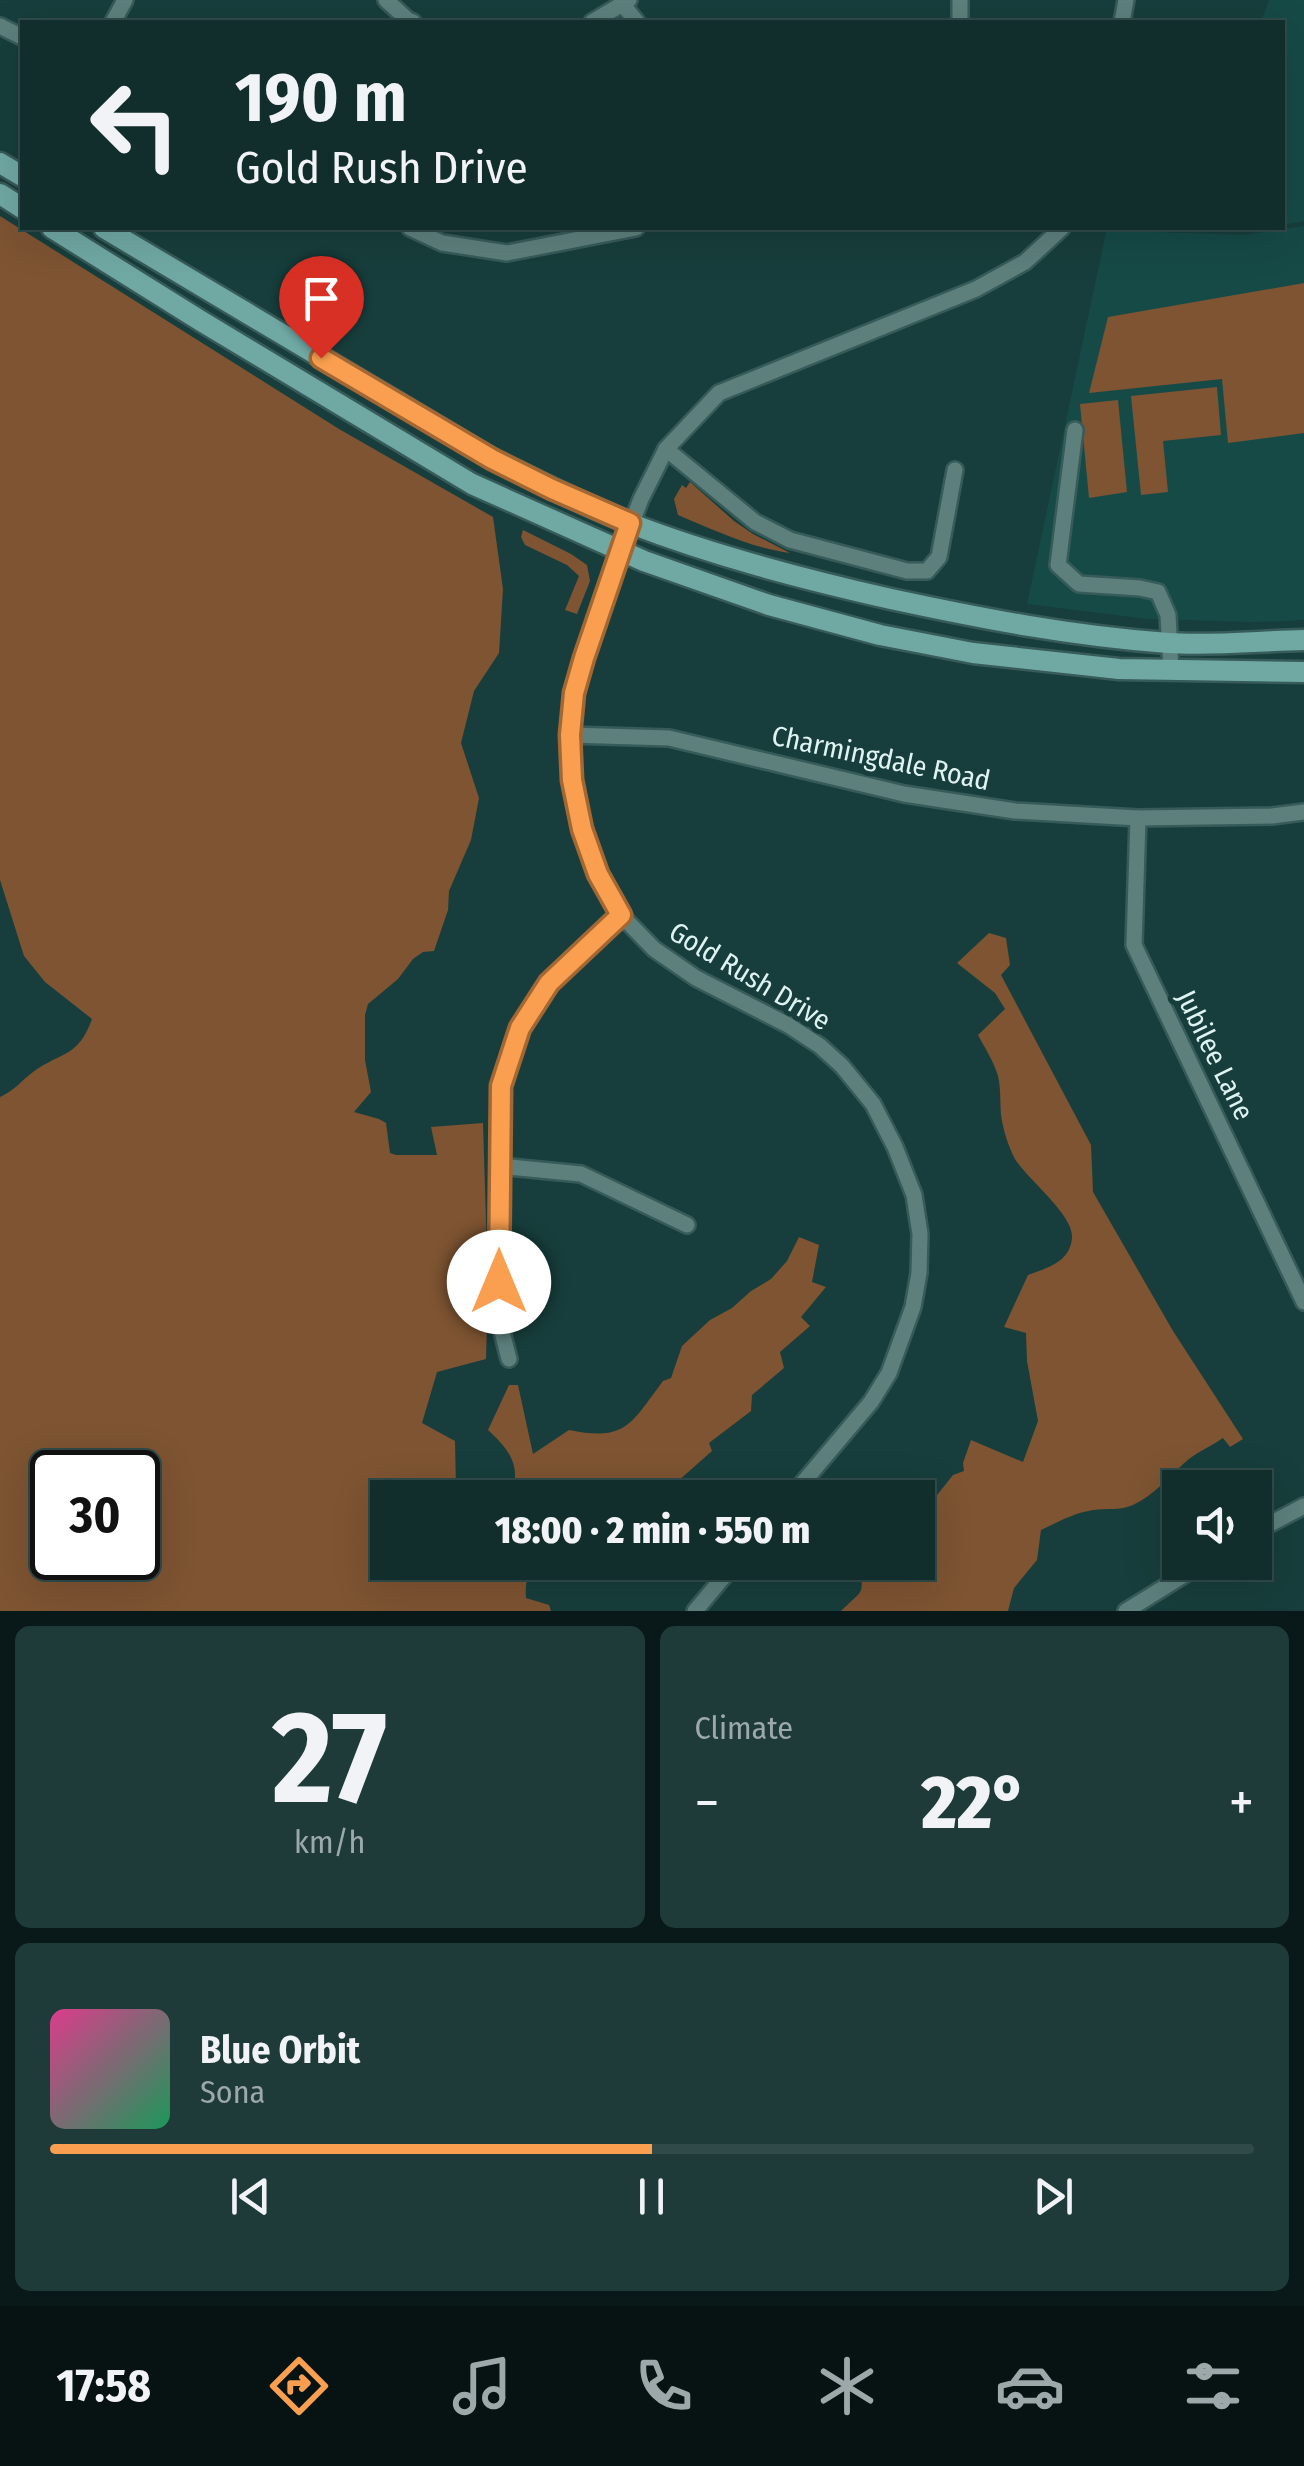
<!DOCTYPE html>
<meta charset="utf-8">
<style>
body{margin:0;font-family:"Fira Sans Condensed",sans-serif;background:#1e3a39;color:#f1f3f6;height:100vh;display:flex;flex-direction:column;font-size:38px;white-space:nowrap}
*{box-sizing:border-box;margin:0}
p{font-size:32px;color:#9ca8aa}
.icon{flex:none;width:55px;height:55px;fill:none;stroke:currentColor;stroke-width:2;stroke-linecap:round;stroke-linejoin:round}
.map{position:relative;height:1611px;overflow:hidden}
.panel{display:flex;flex-direction:column;gap:15px;padding:15px;background:#091919;flex:1}
.panel>*{flex:none}
.top-card{position:absolute;left:20px;top:20px;width:1265px;height:210px;border-radius:0px;box-shadow:0 10px 40px #0002,0 0 0 2px #304a49;background:#112e2d;color:#f1f3f6;overflow:hidden}
.fabs{position:absolute;left:1162px;top:1470px;display:grid;gap:20px}
.fabs a{display:grid;place-items:center;width:110px;height:110px;border-radius:0px;background:#112e2d;box-shadow:0 10px 40px #0002,0 0 0 2px #304a49;font-size:50px}
.speed{position:absolute;left:30px;top:1450px;display:flex;gap:20px;font-size:50px;font-weight:700;text-align:center}
.speed>*{display:grid;place-content:center;width:130px;height:130px;border-radius:50%;background:#112e2d;box-shadow:0 10px 40px #0002,0 0 0 2px #304a49;line-height:1}
.speed .limit{border:5px solid #111;border-radius:15px;background:#fff;color:#111}
.pin{position:absolute;display:grid;place-items:center;width:85px;height:85px;color:#fff;margin:-102px -42px;border-radius:50% 50% 50% 0;rotate:-45deg;box-shadow:0 0 10px #0007}
.pin .icon{rotate:45deg}
.me{position:absolute;width:110px;margin:-55px;rotate:0deg;stroke-linejoin:round;filter:drop-shadow(0 0 8px #0008)}
.turn{display:flex;align-items:center;gap:35px;height:210px;padding:0 50px;font-size:45px}
.turn .icon{width:130px;height:130px;stroke-width:2.5}
.turn b{display:block;font-size:70px;line-height:85px}
.big{font-size:75px;font-weight:800;line-height:1.1}
.panel .card{flex:1;display:flex;flex-direction:column;justify-content:center;gap:15px;min-width:0;padding:0 35px;border-radius:15px;background:#1e3a39}
.panel .dial{align-items:center;gap:0}
.dial b{font-size:130px;line-height:1}
.song{display:flex;align-items:center;gap:30px}
.cover{width:120px;height:120px;border-radius:15px;background:linear-gradient(135deg,hsl(330 70% 55%),hsl(150 70% 35%))}
.played{height:10px;border-radius:5px;background:linear-gradient(90deg,#fa9f4f 50%,#304a49 50%)}
.keys{display:flex;justify-content:space-around;direction:ltr}
.heat{display:flex;justify-content:space-between;align-items:center;font-size:55px;direction:ltr}
.panel .tiles{flex:1;display:grid;gap:15px;grid-template-columns:1fr 1fr}
.card:last-child{grid-column:span 2}
.trip{position:absolute;left:370px;top:1480px;width:565px;height:100px;border-radius:0px;background:#112e2d;box-shadow:0 10px 40px #0002,0 0 0 2px #304a49;font-weight:800;line-height:100px;text-align:center}
.dock{display:flex;height:160px;justify-content:space-around;align-items:center;background:#071212;color:#9ca8aa}
.dock .icon{width:70px;height:70px}
.dock .on{color:#fa9f4f}
.dock b{font-size:45px;color:#f1f3f6}
.map>svg:first-child{display:block}
.built{fill:#164a47}
.green{fill:#7e5432;fill-rule:evenodd}
.lines{fill:none;stroke-linecap:round;stroke-linejoin:round}
.street-casing{stroke:#375b59;stroke-width:20}
.secondary-casing{stroke:#375b59;stroke-width:25}
.street{stroke:#5d807d;stroke-width:15}
.secondary{stroke:#70a8a4;stroke-width:20}
.route-casing{stroke:#a26733;stroke-width:25}
.route{stroke:#fa9f4f;stroke-width:18}
.labels{text-anchor:middle;dominant-baseline:central;stroke-width:10;stroke-linejoin:round;paint-order:stroke}
.street-label{font-size:28px;fill:#dff4f2;stroke:#173e3c}
</style>
<div class="map">
<svg width="1304" height="1611" viewBox="0 0 1304 1611">
<rect width="100%" height="100%" fill="#173e3c"/>
<!-- built -->
<g class="built">
<path d="M1269,0H1304V221L1283,225L1282,22H1261Z"/>
<path d="M1304,226V620L1255,622L1148,619L1027,604L1107,228H1131L1154,232L1244,235Z"/>
</g>
<!-- green -->
<g class="green">
<path d="M0,216L339,429L493,517L503,589L499,653L474,691L461,743L479,798L471,840L449,891L448,910L434,951L423,952L413,959L398,979L368,1004L365,1015V1060L371,1092L354,1112L379,1119L386,1123L390,1153L396,1155H437L431,1127L483,1123L488,1285L486,1359L437,1372L422,1423L455,1441L456,1490L476,1484L490,1494L498,1495L515,1478C516,1457 502,1443 488,1430L509,1385H518L533,1454L569,1430C627,1442 631,1423 663,1381L671,1378L682,1346L710,1320L732,1308L751,1291L771,1279L787,1261L799,1237L819,1245L812,1282L826,1287L801,1317L810,1326L780,1352L784,1368L752,1395L751,1411L709,1443L712,1451L669,1489L677,1496L675,1497L388,1498V1562L535,1563C527,1574 525,1584 526,1598L549,1605L551,1611H0V1097C14,1091 21,1081 33,1072C62,1051 78,1058 92,1019L45,982L24,956L0,880ZM52,1472H138V1558H52Z"/>
<path d="M1304,283V433L1228,443L1222,379L1089,393L1108,317Z"/>
<path d="M1217,387L1221,435L1163,441L1168,492L1141,495L1131,396Z"/>
<path d="M1118,400L1127,492L1089,498L1080,404Z"/>
<path d="M690,482L734,521L753,534L790,553C751,548 714,530 678,515L674,499L682,485L686,488Z"/>
<path d="M523,530L571,554L587,565L590,581L577,614L565,610L579,576L567,565L525,545L521,537Z"/>
<path d="M989,933L1006,938L1010,965L1001,975L1091,1145L1093,1192L1173,1331L1243,1439L1230,1447L1223,1438C1212,1446 1199,1451 1189,1459C1171,1474 1155,1495 1133,1505C1120,1511 1106,1508 1093,1510C1074,1513 1058,1522 1041,1530L1037,1560L1014,1588L1008,1611H841C868,1585 860,1598 862,1563L918,1562V1519L953,1475L964,1471L963,1463L971,1440L1023,1462L1038,1421L1027,1361L1026,1333L1004,1327L1028,1275C1047,1268 1070,1262 1072,1238C1074,1215 1028,1180 1015,1159C1008,1146 1003,1129 1001,1115C1000,1102 1001,1089 998,1076C994,1062 985,1048 978,1035L1005,1009L995,993L957,963Z"/>
</g>
<g class="lines">
<defs>
<g id="street">
<path d="M386,0L408,20L413,22"/>
<path d="M623,5L637,22"/>
<path d="M113,22L125,0"/>
<path d="M592,22L629,0"/>
<path d="M960,22V0"/>
<path d="M1122,22L1126,0"/>
<path d="M0,26L22,37"/>
<path d="M410,228L442,243L507,253L636,228"/>
<path d="M1075,430L1058,565L1079,584L1140,588L1158,592L1168,615L1171,670"/>
<path d="M666,449L755,522L790,540L907,571H927L939,557L955,470"/>
<path d="M570,735L669,738L904,794L1015,811L1138,818L1272,816L1304,812"/>
<path d="M1138,818L1134,945L1304,1302"/>
<path d="M499,1166L581,1174L687,1225"/>
<path d="M509,1359L499,1320L501,1086L520,1028L549,983L621,915"/>
<path d="M790,1498L871,1402L889,1373L913,1307L919,1273L920,1234L914,1195L895,1147L873,1104L842,1066L820,1046L788,1025L696,978L654,949L621,915L598,874L582,829L573,779L570,735L574,693L583,657L612,574L641,499L666,449L719,393L976,289L1025,262L1062,228"/>
<path d="M1255,1532L1304,1506"/>
<path d="M695,1611L736,1562"/>
<path d="M1126,1611L1205,1562"/>
</g>
<g id="secondary">
<path d="M0,163L22,176"/>
<path d="M0,194L22,208"/>
<path d="M52,228L201,321L472,484L644,561L769,605L880,635L973,653L1119,669L1304,672"/>
<path d="M104,228L492,459C537,481 582,504 629,523C714,556 803,579 891,599C984,619 1072,636 1168,643C1212,646 1259,641 1304,640"/>
</g>
</defs>
<!-- street casing -->
<use href="#street" class="street-casing"/>
<!-- secondary casing -->
<use href="#secondary" class="secondary-casing"/>
<!-- street -->
<use href="#street" class="street"/>
<!-- secondary -->
<use href="#secondary" class="secondary"/>
</g>
<g class="lines">
<defs>
<path id="route" d="M321,358L492,459L552,489L630,523L584,658L574,693L570,735L572,780L582,829L598,874L621,915L549,983L520,1028L501,1086L499,1282"/>
</defs>
<!-- route casing -->
<use href="#route" class="route-casing"/>
<!-- route -->
<use href="#route" class="route"/>
</g>
<g class="labels">
<!-- street labels -->
<g class="street-label">
<text transform="translate(881 758) rotate(12)">Charmingdale Road</text>
<text transform="translate(750 976) rotate(31)">Gold Rush Drive</text>
<text transform="translate(1215 1055) rotate(64)">Jubilee Lane</text>
</g>
</g>
</svg>
<div class="fabs">
<a><svg class="icon" aria-label="sound" viewBox="0 0 24 24"><path d="M4 9h4l5-4v14l-5-4H4zM17 9q2 3 0 6"/></svg></a>
</div>
<div class="speed"><div class="limit">30</div></div>
<div class="pin" style="left:321px;top:358px;background:#d93025"><svg class="icon" aria-label="arrive" viewBox="0 0 24 24"><path d="M6 21V4h12l-3 4 3 4H6"/></svg></div>
<svg class="me" style="left:499px;top:1282px" viewBox="-20 -20 40 40"><circle r="19" fill="#fff"/><path d="M0-13L10 11 0 6-10 11z" fill="#fa9f4f"/></svg>
<div class="trip">18:00 · 2 min · 550 m</div>
<div class="top-card">
<div class="turn"><svg class="icon" aria-label="left" viewBox="0 0 24 24"><path d="M17 20v-9H6M10 6l-5 5 5 5"/></svg><div><b>190 m</b>Gold Rush Drive</div></div>
</div>
</div>
<section class="panel">
<div class="tiles">
<div class="card dial"><b>27</b><p>km/h</p></div>
<div class="card"><p>Climate</p>
<div class="heat"><a>−</a><b class="big">22°</b><a>+</a></div>
</div>
<div class="card">
<div class="song"><i class="cover"></i><div><b>Blue Orbit</b><p>Sona</p></div></div>
<div class="played"></div>
<div class="keys"><svg class="icon" aria-label="previous" viewBox="0 0 24 24"><path d="M18 5L8 12l10 7zM5 5v14"/></svg><svg class="icon" aria-label="pause" viewBox="0 0 24 24"><path d="M8 5v14M16 5v14"/></svg><svg class="icon" aria-label="next" viewBox="0 0 24 24"><path d="M6 5l10 7-10 7zM19 5v14"/></svg></div>
</div>
</div>
</section>
<nav class="dock">
<b>17:58</b>
<svg class="icon on" aria-label="directions" viewBox="0 0 24 24"><path d="M12 3l9 9-9 9-9-9zM9 14v-3h6M13 9l2 2-2 2"/></svg>
<svg class="icon" aria-label="music" viewBox="0 0 24 24"><path d="M9 18V5l10-2v13"/><circle cx="6" cy="18" r="3"/><circle cx="16" cy="16" r="3"/></svg>
<svg class="icon" aria-label="phone" viewBox="0 0 24 24"><path d="M5 4h4l2 5-3 2q2 4 5 5l2-3 5 2v4C11 20 4 13 5 4z"/></svg>
<svg class="icon" aria-label="climate" viewBox="0 0 24 24"><path d="M12 3v18M4 7l16 10M4 17L20 7"/></svg>
<svg class="icon" aria-label="car" viewBox="0 0 24 24"><path d="M5 17H2v-5l4-1 3-4h7l3 4 3 1v5h-3M9 17h6M6 11h13"/><circle cx="7" cy="17" r="2"/><circle cx="17" cy="17" r="2"/></svg>
<svg class="icon" aria-label="filters" viewBox="0 0 24 24"><path d="M4 7h16M4 17h16"/><circle cx="9" cy="7" r="2"/><circle cx="15" cy="17" r="2"/></svg>
</nav>
